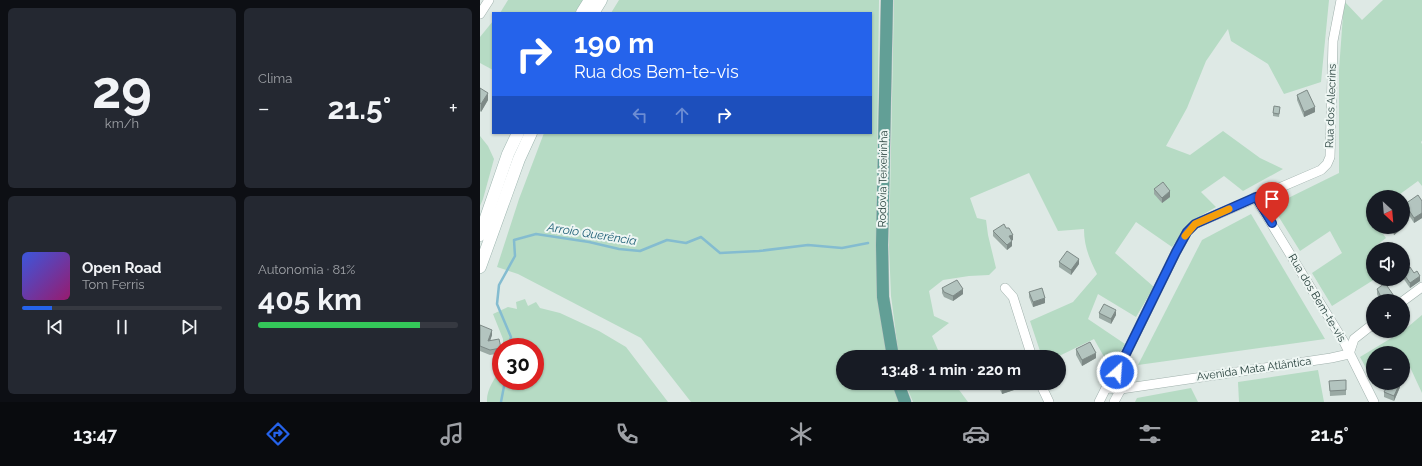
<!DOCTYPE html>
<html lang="pt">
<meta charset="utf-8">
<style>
body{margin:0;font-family:Raleway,sans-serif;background:#242831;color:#f1f3f6;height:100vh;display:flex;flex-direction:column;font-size:15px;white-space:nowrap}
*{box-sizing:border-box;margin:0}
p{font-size:13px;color:#9ea1a6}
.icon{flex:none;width:22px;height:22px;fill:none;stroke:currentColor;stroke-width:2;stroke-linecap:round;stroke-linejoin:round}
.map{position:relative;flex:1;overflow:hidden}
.side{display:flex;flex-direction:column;gap:8px;padding:8px;background:#0d0f14;width:480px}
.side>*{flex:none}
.banner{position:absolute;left:12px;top:12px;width:380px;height:122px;border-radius:0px;box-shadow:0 1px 3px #0004;background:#2563eb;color:#fff;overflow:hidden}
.needle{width:26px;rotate:154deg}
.tools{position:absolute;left:886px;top:190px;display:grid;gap:8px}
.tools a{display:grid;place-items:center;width:44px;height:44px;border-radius:50%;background:#171b24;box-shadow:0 1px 3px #0004;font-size:20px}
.speed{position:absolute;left:12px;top:338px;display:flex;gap:8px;font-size:20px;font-weight:700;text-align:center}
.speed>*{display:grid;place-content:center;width:52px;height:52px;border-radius:50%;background:#171b24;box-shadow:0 1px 3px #0004;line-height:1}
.speed .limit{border:6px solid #d22;background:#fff;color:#111}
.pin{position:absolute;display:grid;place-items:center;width:34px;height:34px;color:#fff;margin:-41px -17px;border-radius:50% 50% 50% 0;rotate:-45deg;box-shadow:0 0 4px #0007}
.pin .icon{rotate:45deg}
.me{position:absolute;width:44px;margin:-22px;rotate:26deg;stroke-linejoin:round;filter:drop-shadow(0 0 3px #0008)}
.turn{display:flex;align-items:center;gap:14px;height:84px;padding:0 16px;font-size:18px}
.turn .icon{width:52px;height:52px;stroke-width:2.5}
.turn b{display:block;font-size:28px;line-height:34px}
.lanes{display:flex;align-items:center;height:38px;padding:0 16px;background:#0003;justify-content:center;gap:20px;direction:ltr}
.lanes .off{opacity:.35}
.big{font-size:30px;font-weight:700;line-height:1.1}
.side .card{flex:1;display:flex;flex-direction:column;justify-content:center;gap:6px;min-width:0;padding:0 14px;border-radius:6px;background:#242831}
.side .dial{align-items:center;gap:0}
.dial b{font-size:52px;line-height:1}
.song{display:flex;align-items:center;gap:12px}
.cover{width:48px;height:48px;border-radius:6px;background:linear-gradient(135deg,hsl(230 70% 55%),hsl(320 70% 35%))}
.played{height:4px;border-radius:2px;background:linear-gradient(90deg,#2563eb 15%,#363941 15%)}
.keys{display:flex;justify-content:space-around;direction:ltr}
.heat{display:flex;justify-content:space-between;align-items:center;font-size:22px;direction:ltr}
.charge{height:6px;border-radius:3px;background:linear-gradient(90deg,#34c759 81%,#363941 0)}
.side .tiles{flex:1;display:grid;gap:8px;grid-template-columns:repeat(2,1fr)}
.trip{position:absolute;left:356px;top:350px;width:230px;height:40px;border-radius:20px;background:#171b24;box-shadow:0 1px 3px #0004;font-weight:700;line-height:40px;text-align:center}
.menu{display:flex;height:64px;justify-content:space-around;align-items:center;background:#090b0e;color:#9ea1a6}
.menu .icon{width:28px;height:28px}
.menu .active{color:#2563eb}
.menu b{font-size:18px;color:#f1f3f6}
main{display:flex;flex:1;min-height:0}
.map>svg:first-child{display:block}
.green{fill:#b6dbc4}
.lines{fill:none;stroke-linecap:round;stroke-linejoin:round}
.stream{stroke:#84bcd0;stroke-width:2.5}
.minor-casing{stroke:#a1b1ad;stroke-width:10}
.secondary-casing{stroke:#9db5af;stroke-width:13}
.primary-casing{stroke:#bcc4c2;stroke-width:13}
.minor{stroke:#fff;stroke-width:9}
.secondary{stroke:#fff;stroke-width:12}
.primary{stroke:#629f96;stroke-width:12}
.wall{fill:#9aa9a4}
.shaded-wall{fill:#7d8986}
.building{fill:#b3c4bf;stroke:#7d8986}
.route-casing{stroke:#184099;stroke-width:10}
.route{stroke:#2563eb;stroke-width:7}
.slow{stroke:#f59e0b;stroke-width:7}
.labels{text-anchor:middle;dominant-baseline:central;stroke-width:4;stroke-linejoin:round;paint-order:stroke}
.street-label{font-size:11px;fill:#1f3935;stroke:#eef6f3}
.water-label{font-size:12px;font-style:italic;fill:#1a5c74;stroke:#eef6f3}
</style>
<main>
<section class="side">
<div class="tiles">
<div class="card dial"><b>29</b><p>km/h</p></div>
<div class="card"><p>Clima</p>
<div class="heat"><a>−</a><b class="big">21.5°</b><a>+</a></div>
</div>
<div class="card">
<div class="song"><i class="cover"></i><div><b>Open Road</b><p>Tom Ferris</p></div></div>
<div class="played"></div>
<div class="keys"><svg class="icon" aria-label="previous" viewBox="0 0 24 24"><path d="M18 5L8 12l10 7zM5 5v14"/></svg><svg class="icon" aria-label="pause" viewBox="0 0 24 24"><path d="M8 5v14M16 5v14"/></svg><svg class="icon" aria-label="next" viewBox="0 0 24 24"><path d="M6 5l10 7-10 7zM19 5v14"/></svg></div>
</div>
<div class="card"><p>Autonomia · 81%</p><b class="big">405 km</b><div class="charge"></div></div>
</div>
</section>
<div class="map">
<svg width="942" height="402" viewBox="0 0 942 402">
<rect width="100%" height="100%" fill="#dee9e5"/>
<!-- green -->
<g class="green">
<path d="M28,0H103L95,13H20Z"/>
<path d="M139,0H399L396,241L398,296L407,357H363V383H413L420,402H211L161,338L38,274L17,267L39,199L64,133H391V13H131Z"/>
<path d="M414,0H849L841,82L804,94L788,64L751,41L748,29L726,61L707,108L686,146L710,155L743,131L780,158L803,169L763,191L744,176L721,192L736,207L710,222L692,247L656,222L635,253L674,287L656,317L618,294L608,319L645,344L634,364L627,362L614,339L577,357H562L550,321L593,302L617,274C609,258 604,246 604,229L578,231L549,173L490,198L497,218L506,220L508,235L516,268L509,275L489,276L463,280L449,291L454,316L469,323L452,336L461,357H419L411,296L409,247Z"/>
<path d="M903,0H942V141L941,142L942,144V186L938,181L916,197H893V215L890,217L893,221V227H898L906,238L897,245L900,249H893V279H895L852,306L832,273L862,253L850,231L820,251L792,206L859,173V70L864,1L882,20Z"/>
<path d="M13,21V70L0,63V37Z"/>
<path d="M0,136L8,146L14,159L3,199L0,206Z"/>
<path d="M771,214L845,339L658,365L722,240Z"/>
<path d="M45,299L48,306L56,302L60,308L80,313L119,331L146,347L188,402H7C6,390 15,378 21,369V381H55V347H23V339L13,314L28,307L37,309L36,302Z"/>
<path d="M942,315V393L929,365L923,368V353H893V381L880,357L923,331Z"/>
<path d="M838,370L844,402H759L758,382Z"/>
<path d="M425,383H474L488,402H433Z"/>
<path d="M711,388L718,402H655L657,398Z"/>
</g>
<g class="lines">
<!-- stream -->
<g class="stream">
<path d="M28,347L31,337L17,304L19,285L35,256L34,240L56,234L109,242L139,249L160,251L187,240L206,243L221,237L240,253L279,251L328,245L362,248L388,243"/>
<path d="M21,402L25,381"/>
</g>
<defs>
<g id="minor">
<path d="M0,14L9,0"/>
<path d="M775,197L864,342L894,402"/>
<path d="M525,288L533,297L552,357"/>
<path d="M923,301L942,287"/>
<path d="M560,383L569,402"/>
<path d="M626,388L641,389L851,358L869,354L874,339L893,324"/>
<path d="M619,402L626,388L637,372L696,252L707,232L715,224L841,170L847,164L850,157L853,41L861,0"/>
<path d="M634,402L641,389L637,372"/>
</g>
<g id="secondary">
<path d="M102,13L110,0"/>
<path d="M113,13L121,0"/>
<path d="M0,235L28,154L38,133"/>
<path d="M0,267L39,159L51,133"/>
</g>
<g id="primary">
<path d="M407,0L402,245L403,297L413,357"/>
<path d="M418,383L425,402"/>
</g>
</defs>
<!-- minor casing -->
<use href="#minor" class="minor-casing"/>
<!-- secondary casing -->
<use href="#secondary" class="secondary-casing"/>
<!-- primary casing -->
<use href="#primary" class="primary-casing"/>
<!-- minor -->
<use href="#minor" class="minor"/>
<!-- secondary -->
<use href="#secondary" class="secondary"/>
<!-- primary -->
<use href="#primary" class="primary"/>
</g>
<!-- wall -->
<g class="wall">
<path d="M0,88L8,100L1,112L0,111Z"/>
<path d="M817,95L835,112L824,117L817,100Z"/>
<path d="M800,109L799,117L793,116V113Z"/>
<path d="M674,189L690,197L682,203L674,194Z"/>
<path d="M942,201V218L934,223L925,209V204Z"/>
<path d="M909,227H923V228L914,235Z"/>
<path d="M513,231L533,240H531L532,246L527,250L513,236Z"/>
<path d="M579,262L599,264L591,275L579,267Z"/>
<path d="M923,271L940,281L930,288L923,278Z"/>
<path d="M462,288L483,294L473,301L464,297L462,293Z"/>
<path d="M897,289L914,301H900L897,294Z"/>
<path d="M549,292L565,303L553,307L549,297Z"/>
<path d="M619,313L636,315L631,324L619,318Z"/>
<path d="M0,325L12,335L10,341L21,348V353L10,355L0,351Z"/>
<path d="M596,349L616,358L602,366L596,355Z"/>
<path d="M849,381L866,390V395L850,396Z"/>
<path d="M517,383H533L534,390L522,394Z"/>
<path d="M920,383V387L914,401L904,397V392Z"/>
</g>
<!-- shaded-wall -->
<g class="shaded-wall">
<path d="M8,93V100L1,112V104Z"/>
<path d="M835,107V112L824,117V112Z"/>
<path d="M690,191V197L682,203V198Z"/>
<path d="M942,213V218L934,223V218Z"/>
<path d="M923,223V228L914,235V230L917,227H923Z"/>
<path d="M533,235V240L529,241V236Z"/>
<path d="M532,241V246L527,250V245Z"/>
<path d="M599,259V264L591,275V270Z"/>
<path d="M940,276V281L930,288V283Z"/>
<path d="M483,289V294L473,301V296Z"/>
<path d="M914,296V301H906Z"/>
<path d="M565,298V303L553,307V302Z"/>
<path d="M636,310V315L631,324V319Z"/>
<path d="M12,330V335L8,346V341Z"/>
<path d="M616,353V358L602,366V360Z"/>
<path d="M920,383V387L914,401V396Z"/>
<path d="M534,385V390L522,394V389Z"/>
</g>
<!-- building -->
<g class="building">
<path d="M0,88L8,93L1,104L0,103Z"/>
<path d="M827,90L835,107L824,112L817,95Z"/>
<path d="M794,106L800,107L799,114L793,113Z"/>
<path d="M683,182L690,191L682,198L674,189Z"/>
<path d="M938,195L942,201V213L934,218L925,204Z"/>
<path d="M524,224L526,228H529L533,235L529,236L532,241L527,245L513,231Z"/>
<path d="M912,227H917L914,230Z"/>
<path d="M587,251L599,259L591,270L579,262Z"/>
<path d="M930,267L934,273L937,271L940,276L930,283L923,273V271Z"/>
<path d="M477,280L483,289L473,296L464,292L462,288Z"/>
<path d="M905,283L914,296L906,301H903L897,289Z"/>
<path d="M562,288L565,298L553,302L549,292Z"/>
<path d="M624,304L636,310L631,319L619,313Z"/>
<path d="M0,325L12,330L8,341L19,339L21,348L10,350L0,346Z"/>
<path d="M610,342L616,353L602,360L596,349Z"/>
<path d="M492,355L493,357H487Z"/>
<path d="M866,380V390L850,391L849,381Z"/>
<path d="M519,383H533L534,385L522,389Z"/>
<path d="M909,383H920L914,396L904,392Z"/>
</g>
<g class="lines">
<defs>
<path id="route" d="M637,372L696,252L707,232L715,224L776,197L792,223"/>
</defs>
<!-- route casing -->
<use href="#route" class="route-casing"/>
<!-- route -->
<use href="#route" class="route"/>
<!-- slow -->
<path class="slow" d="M705,236L715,224L749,209"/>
</g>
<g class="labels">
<!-- street labels -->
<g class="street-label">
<text transform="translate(851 106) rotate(-88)">Rua dos Alecrins</text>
<text transform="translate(403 179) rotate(-89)">Rodovia Teixeirinha</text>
<text transform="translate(837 298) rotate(59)">Rua dos Bem-te-vis</text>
<text transform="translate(774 369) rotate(-8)">Avenida Mata Atlântica</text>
</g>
<!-- water labels -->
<g class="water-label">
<text transform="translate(112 234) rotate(9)">Arroio Querência</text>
</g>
</g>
</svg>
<div class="tools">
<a><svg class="needle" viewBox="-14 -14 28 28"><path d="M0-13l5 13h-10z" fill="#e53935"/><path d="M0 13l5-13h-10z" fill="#9ea1a6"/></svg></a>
<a><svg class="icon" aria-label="sound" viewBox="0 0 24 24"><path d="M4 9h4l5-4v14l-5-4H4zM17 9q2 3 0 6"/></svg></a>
<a>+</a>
<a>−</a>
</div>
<div class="speed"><div class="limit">30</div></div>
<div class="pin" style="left:792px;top:223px;background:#d93025"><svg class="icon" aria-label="arrive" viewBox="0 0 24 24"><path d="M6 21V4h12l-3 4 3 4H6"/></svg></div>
<svg class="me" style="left:637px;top:372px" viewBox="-20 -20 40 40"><circle r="17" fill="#2563eb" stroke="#fff" stroke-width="3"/><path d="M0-11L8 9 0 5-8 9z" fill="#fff"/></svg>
<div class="trip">13:48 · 1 min · 220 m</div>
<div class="banner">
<div class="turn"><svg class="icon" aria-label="right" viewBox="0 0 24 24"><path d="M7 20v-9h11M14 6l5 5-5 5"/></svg><div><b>190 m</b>Rua dos Bem-te-vis</div></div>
<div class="lanes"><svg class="icon off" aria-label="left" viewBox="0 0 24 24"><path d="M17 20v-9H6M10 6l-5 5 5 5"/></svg><svg class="icon off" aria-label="ahead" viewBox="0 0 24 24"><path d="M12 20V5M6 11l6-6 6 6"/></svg><svg class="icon" aria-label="right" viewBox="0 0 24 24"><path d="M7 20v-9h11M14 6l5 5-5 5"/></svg></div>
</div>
</div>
</main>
<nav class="menu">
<b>13:47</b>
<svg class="icon active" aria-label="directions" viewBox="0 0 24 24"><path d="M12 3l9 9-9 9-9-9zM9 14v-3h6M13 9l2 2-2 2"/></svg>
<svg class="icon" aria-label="music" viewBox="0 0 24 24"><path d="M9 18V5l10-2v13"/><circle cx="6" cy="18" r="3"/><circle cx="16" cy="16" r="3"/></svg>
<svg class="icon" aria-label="phone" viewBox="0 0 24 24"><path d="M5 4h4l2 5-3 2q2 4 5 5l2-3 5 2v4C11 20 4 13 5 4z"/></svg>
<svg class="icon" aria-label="climate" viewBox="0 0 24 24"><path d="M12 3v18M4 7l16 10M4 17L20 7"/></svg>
<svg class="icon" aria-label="car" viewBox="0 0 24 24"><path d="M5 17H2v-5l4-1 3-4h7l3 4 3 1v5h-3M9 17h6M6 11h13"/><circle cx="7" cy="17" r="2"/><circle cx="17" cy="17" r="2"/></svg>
<svg class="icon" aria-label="filters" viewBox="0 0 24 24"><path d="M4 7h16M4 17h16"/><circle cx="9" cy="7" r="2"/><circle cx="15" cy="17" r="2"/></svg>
<b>21.5°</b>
</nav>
